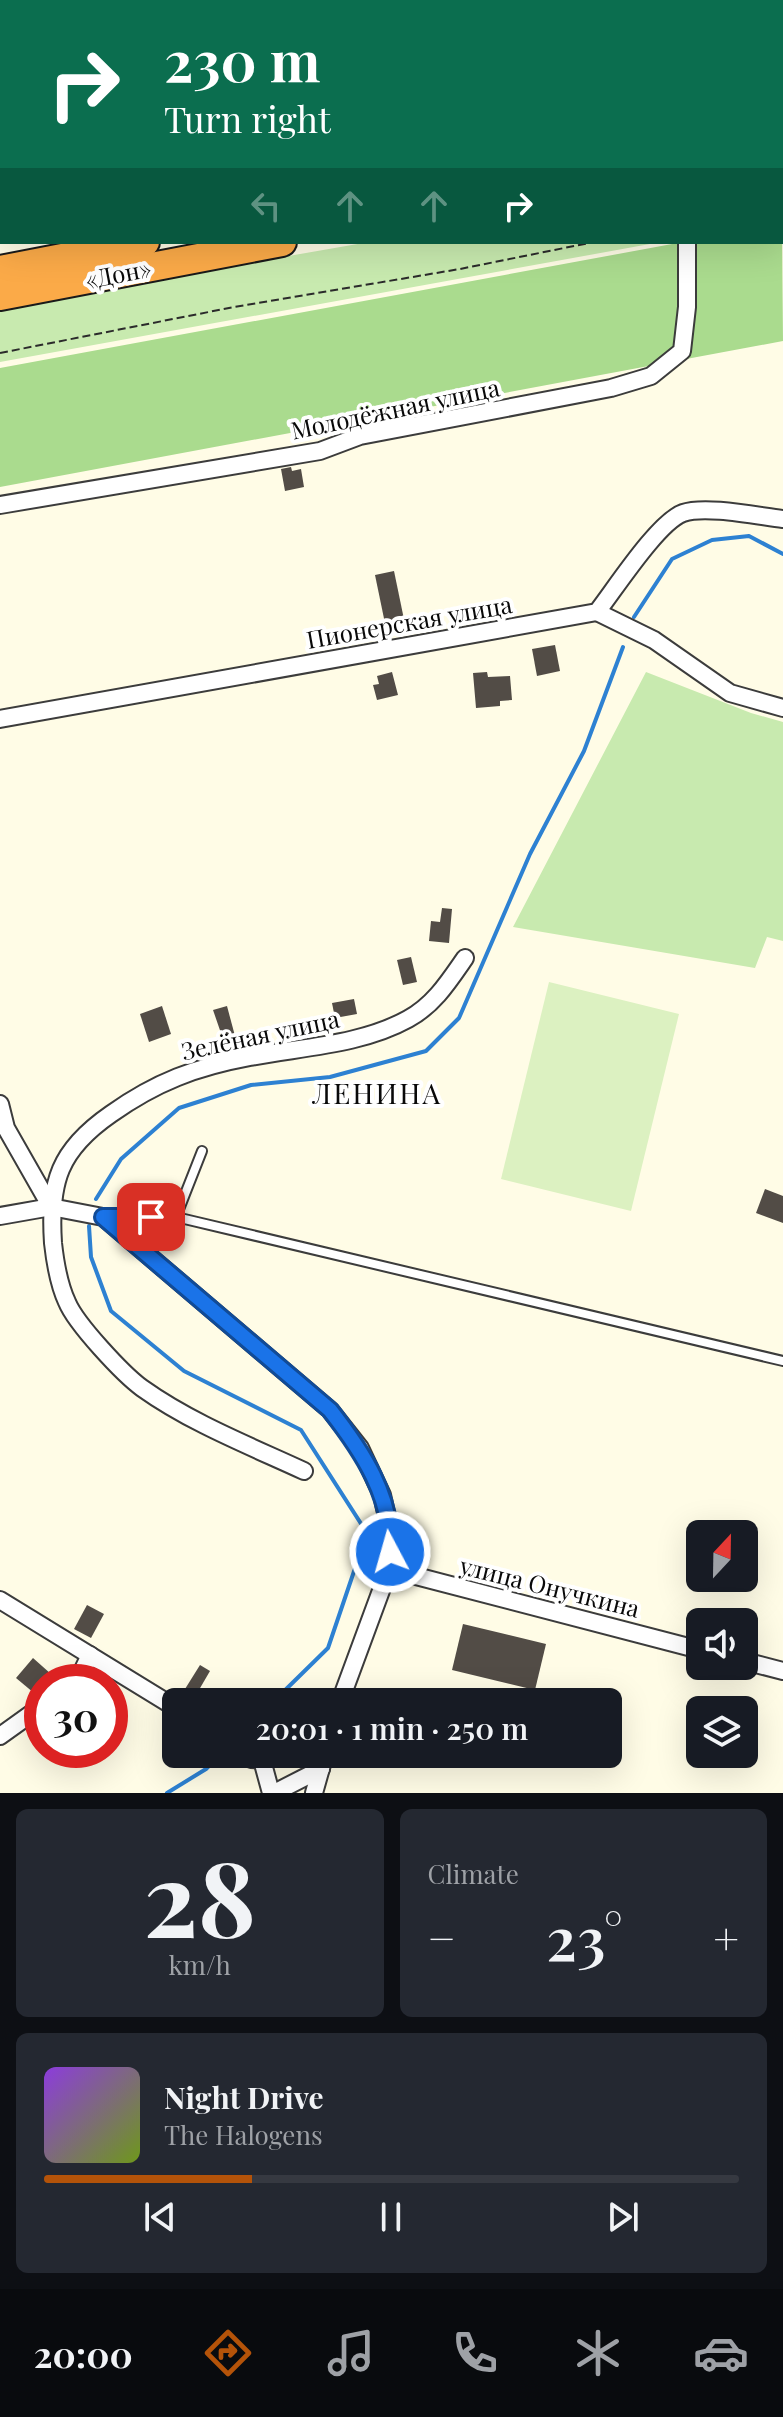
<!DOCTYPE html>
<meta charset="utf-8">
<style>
body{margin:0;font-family:"Playfair Display",serif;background:#242831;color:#f1f3f6;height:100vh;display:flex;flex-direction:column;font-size:30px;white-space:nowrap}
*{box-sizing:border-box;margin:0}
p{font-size:26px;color:#9ea1a6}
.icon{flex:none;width:44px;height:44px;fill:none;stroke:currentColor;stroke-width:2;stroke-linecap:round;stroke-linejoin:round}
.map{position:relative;height:1793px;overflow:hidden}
.details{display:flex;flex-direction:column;gap:16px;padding:16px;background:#0d0f14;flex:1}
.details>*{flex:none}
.banner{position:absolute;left:0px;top:0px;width:784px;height:244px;box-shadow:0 8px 32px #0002;background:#0b6e4f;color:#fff;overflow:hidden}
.needle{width:52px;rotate:22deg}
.fabs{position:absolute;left:686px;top:1520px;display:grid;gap:16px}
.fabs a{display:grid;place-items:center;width:72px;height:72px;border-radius:12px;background:#171b24;box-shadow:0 8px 32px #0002;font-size:40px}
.speed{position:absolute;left:24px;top:1664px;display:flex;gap:16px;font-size:40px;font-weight:700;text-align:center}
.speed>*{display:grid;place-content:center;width:104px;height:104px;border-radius:50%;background:#171b24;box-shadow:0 8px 32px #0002;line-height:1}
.speed .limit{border:12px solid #d22;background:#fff;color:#111}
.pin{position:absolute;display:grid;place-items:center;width:68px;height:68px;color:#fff;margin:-34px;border-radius:16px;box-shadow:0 4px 12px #0006}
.me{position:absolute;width:88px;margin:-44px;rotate:354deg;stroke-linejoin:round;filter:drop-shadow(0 0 6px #0008)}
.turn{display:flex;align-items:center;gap:28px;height:168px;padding:0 32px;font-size:36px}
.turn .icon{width:104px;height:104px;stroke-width:2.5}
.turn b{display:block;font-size:56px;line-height:68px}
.lanes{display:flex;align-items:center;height:76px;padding:0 32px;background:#0003;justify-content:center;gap:40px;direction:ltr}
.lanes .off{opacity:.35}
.big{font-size:60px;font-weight:600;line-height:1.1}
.details .card{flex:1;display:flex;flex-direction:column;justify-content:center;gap:12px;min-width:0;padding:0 28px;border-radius:12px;background:#242831}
.details .dial{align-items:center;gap:0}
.dial b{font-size:104px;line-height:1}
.song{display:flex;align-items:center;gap:24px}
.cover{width:96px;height:96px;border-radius:12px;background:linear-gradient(135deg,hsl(270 70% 55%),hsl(80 70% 35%))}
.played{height:8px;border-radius:4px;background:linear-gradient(90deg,#b45309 30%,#363941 30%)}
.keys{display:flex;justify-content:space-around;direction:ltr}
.heat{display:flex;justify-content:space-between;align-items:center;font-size:44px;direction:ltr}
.details .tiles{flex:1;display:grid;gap:16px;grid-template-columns:1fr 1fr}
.card:last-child{grid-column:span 2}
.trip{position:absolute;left:162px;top:1688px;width:460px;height:80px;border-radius:12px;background:#171b24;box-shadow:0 8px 32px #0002;font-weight:600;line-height:80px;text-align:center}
.menu{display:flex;height:128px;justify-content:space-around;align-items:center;background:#090b0e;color:#9ea1a6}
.menu .icon{width:56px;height:56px}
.menu .on{color:#b45309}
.menu b{font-size:36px;color:#f1f3f6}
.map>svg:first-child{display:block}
.farmland{fill:#f5f5c6}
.green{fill:#c8eaaf}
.forest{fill:#aadb8e}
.pitch{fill:#dcf1c1}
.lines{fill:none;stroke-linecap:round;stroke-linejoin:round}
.stream{stroke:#2d81d2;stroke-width:4}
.building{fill:#524c46}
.lane-casing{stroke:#3c3c3c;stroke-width:12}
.street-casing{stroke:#3c3c3c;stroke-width:20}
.highway-casing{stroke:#1a1a1a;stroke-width:32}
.path{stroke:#2b2b2b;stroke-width:2;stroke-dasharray:8 4;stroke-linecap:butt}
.lane{stroke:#fff;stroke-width:8}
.street{stroke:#fff;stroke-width:16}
.highway{stroke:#fbaa48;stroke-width:28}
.route-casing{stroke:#114b97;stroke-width:20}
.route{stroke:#1a73e8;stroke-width:14}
.labels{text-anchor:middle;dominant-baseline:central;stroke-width:8;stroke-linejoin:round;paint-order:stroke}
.street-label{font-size:24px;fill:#090909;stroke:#fff}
.quarter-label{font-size:28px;letter-spacing:2px;fill:#090909;stroke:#fff}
</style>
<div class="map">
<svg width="783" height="1793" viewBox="0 0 783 1793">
<rect width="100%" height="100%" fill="#fffce6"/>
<!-- farmland -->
<path class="farmland" d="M0,0H558L2,2L0,204Z"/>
<!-- green -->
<g class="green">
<path d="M369,242H661L0,362V311L151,280Z"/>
<path d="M646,672L751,713L783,722V941L767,937L755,968L513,927Z"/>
</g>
<!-- forest -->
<path class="forest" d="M782,232L783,341L0,487V368L683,242H782Z"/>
<!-- pitch -->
<path class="pitch" d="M549,982L679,1014L631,1211L501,1179Z"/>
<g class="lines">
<!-- stream -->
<g class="stream">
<path d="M636,0L638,2"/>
<path d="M782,178H783"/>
<path d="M634,617L672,559L712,540L749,536L783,554"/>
<path d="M96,1199L121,1159L179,1108L251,1085L330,1077L426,1051L459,1018L530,854L584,751L623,647"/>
<path d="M89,1226L91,1257L111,1311L184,1371L301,1430L367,1533L328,1648L273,1702"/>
<path d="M167,1793L206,1769L221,1754"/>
</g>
</g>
<!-- building -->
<g class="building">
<path d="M291,467L292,471L301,469L304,487L285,491L281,469Z"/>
<path d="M394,571L406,629L387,633L375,575Z"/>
<path d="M555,645L560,671L537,676L532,649Z"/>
<path d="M392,672L398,695L377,700L373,685L379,684L377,676Z"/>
<path d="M487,672L488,677L510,676L512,700L500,701V706L476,708L473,673Z"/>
<path d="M442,908L452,909L449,943L429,941L431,921L440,922Z"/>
<path d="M411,957L417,982L403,985L397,960Z"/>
<path d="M354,999L357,1014L335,1018L332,1003Z"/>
<path d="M162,1006L171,1034L149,1042L140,1014Z"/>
<path d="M227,1006L235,1036L223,1039L213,1010Z"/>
<path d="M765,1189L783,1196V1223L756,1213Z"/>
<path d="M87,1605L104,1614L91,1638L74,1629Z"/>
<path d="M463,1624L546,1644L535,1690L452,1670Z"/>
<path d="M33,1658L51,1674L34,1693L16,1678Z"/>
<path d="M200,1665L210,1671L196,1695L185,1689Z"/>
</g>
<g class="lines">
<defs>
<g id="lane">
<path d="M777,0L783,2"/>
<path d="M105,1217H176L783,1361"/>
<path d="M176,1217L202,1151"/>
</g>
<g id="street">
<path d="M0,505L320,451L360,436L611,388L651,376L682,351L687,307V242"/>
<path d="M597,612L654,640L730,693L783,708"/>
<path d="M0,719L597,612C615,589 658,522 683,513C705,505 758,516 783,519"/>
<path d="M0,1104L6,1128L51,1207"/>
<path d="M0,1216L51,1207L103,1217L330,1410L360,1448L382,1495L391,1535L389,1569L341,1699L338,1702"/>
<path d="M304,1471C250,1446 191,1423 142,1388C123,1374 76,1324 67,1302C59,1285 55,1261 53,1243C49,1182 59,1150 111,1114C156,1082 196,1067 250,1057C302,1047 361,1045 408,1019C434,1005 449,981 465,958"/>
<path d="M389,1569L700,1650"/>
<path d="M0,1600L176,1708"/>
<path d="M744,1661L783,1671"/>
<path d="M77,1682L90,1655"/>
<path d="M0,1736L42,1706"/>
<path d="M242,1754C252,1763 264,1759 275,1754"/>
<path d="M262,1760L271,1793"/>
<path d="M274,1793L321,1769"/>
<path d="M314,1793L325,1754"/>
</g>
<g id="highway">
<path d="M782,122H783"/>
<path d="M782,146H783"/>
<path d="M0,270L145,242"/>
<path d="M0,296L282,242"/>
</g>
</defs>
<!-- lane casing -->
<use href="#lane" class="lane-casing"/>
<!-- street casing -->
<use href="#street" class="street-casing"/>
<!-- highway casing -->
<use href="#highway" class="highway-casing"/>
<!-- path -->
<g class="path">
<path d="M564,2L565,0"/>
<path d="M0,207H2"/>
<path d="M782,212L783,213"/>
<path d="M0,353L234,307L460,269L594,242"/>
</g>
<!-- lane -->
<use href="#lane" class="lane"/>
<!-- street -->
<use href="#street" class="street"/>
<!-- highway -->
<use href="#highway" class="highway"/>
</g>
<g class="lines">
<defs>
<path id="route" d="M151,1217H103L330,1410C362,1451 393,1497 390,1552"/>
</defs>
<!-- route casing -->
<use href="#route" class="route-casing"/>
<!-- route -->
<use href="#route" class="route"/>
</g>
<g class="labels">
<!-- street labels -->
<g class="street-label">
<text transform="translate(118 273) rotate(-11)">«Дон»</text>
<text transform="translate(395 408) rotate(-12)">Молодёжная улица</text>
<text transform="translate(409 621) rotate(-10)">Пионерская улица</text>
<text transform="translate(260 1034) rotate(-12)">Зелёная улица</text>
<text transform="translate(550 1586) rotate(14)">улица Онучкина</text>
</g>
<!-- quarter labels -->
<g class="quarter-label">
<text x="377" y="1092">ЛЕНИНА</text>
</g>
</g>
</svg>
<div class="fabs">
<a><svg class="needle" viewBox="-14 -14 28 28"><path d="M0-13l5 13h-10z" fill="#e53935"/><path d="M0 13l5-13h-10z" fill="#9ea1a6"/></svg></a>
<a><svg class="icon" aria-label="sound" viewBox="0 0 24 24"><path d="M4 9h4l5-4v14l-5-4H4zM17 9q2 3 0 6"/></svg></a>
<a><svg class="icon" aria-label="layers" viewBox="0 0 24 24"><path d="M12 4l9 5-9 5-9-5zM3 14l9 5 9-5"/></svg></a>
</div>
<div class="speed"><div class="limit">30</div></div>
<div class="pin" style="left:151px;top:1217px;background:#d93025"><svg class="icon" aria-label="arrive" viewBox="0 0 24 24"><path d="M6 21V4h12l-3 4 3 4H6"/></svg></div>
<svg class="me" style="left:390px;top:1552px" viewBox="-20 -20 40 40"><circle r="17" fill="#1a73e8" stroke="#fff" stroke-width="3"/><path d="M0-11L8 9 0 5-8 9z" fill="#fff"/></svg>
<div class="trip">20:01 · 1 min · 250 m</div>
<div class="banner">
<div class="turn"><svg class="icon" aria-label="right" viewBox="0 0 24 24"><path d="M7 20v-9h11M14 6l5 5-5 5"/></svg><div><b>230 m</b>Turn right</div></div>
<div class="lanes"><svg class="icon off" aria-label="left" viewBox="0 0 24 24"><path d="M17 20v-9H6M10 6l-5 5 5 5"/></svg><svg class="icon off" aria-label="ahead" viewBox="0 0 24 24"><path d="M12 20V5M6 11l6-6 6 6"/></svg><svg class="icon off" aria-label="ahead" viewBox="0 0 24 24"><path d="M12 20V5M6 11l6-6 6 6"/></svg><svg class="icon" aria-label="right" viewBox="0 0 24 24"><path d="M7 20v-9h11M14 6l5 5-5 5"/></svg></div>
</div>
</div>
<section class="details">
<div class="tiles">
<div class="card dial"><b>28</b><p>km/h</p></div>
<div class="card"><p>Climate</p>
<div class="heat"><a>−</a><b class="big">23°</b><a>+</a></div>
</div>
<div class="card">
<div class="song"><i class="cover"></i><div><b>Night Drive</b><p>The Halogens</p></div></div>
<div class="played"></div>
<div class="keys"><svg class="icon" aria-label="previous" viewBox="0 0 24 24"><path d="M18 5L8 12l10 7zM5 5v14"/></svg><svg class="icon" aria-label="pause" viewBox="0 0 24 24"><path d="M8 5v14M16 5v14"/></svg><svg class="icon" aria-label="next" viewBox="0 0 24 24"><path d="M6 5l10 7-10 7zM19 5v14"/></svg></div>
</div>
</div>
</section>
<nav class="menu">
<b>20:00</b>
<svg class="icon on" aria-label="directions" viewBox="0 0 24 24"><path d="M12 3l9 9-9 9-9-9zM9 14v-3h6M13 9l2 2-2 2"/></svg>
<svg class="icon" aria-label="music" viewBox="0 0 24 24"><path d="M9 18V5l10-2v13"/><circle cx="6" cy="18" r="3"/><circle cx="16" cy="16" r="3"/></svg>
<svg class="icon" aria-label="phone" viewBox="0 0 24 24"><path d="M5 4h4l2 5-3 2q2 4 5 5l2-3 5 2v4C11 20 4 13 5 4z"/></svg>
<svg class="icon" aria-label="climate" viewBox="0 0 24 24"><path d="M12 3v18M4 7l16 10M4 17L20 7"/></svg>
<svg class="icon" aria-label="car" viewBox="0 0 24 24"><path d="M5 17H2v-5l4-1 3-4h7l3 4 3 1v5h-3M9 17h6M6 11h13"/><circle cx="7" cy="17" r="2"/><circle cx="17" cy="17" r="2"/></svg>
</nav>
